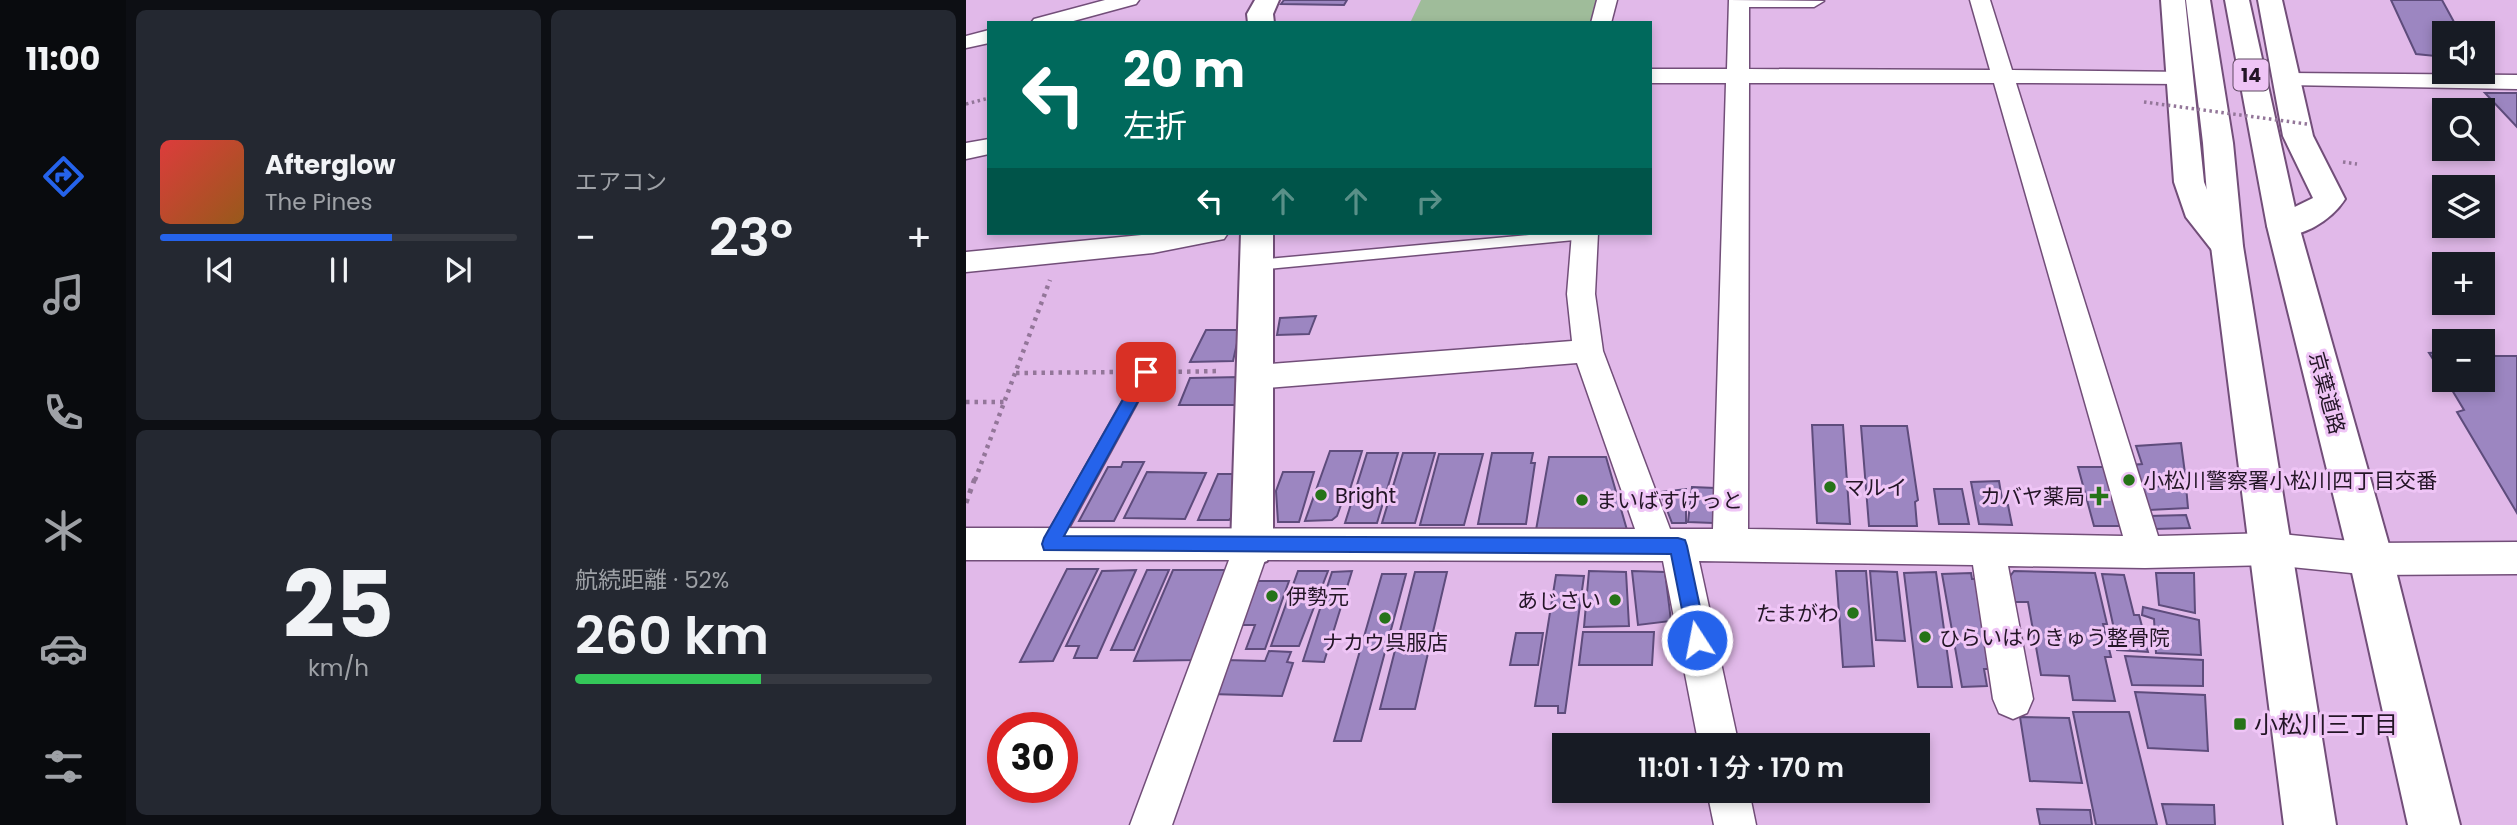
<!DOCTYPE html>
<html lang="ja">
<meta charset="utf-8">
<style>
body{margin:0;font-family:Poppins,"Noto Sans JP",sans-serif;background:#242831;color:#f1f3f6;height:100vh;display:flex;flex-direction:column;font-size:26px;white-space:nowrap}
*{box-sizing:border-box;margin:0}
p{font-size:23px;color:#9ea1a6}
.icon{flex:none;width:38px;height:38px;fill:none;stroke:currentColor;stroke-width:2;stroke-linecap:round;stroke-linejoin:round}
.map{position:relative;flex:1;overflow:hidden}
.details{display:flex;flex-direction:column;gap:10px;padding:10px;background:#0d0f14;width:840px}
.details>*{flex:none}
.guide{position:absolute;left:21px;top:21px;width:665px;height:214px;border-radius:0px;box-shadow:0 4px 10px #0003;background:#00695c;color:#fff;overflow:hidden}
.fabs{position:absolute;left:1466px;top:21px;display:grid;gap:14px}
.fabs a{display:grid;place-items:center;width:63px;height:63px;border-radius:0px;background:#171b24;box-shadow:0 4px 10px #0003;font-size:35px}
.speed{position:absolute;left:21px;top:712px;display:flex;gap:14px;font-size:35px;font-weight:700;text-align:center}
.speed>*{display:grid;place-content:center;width:91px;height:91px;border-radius:50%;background:#171b24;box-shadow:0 4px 10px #0003;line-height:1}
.speed .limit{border:10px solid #d22;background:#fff;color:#111}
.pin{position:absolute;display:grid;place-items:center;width:60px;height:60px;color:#fff;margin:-30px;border-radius:14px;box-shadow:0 4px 10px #0006}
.me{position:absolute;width:77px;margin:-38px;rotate:349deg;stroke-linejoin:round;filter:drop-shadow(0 0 5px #0008)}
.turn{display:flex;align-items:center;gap:24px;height:147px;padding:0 21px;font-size:32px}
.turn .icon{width:91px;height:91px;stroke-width:2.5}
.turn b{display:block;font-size:49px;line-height:60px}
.lanes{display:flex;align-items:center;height:66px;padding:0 21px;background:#0003;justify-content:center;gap:35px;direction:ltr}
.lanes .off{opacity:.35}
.big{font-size:52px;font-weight:600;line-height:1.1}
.details .widget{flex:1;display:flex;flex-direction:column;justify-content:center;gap:10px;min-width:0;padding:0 24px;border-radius:10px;background:#242831}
.details .dial{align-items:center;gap:0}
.dial b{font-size:91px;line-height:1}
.song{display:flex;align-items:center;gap:21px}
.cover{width:84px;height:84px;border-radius:10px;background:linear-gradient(135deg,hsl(0 70% 55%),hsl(30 70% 35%))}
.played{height:7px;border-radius:4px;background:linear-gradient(90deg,#2563eb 65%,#363941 65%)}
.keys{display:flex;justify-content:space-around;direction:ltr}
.heat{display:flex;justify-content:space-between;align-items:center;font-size:38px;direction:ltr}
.charge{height:10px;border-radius:5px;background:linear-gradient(90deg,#34c759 52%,#363941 0)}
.details .tiles{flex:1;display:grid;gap:10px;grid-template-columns:repeat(2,1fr)}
.trip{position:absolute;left:586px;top:733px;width:378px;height:70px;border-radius:0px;background:#171b24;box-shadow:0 4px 10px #0003;font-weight:600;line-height:70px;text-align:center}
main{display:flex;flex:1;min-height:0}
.menu{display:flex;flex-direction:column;width:126px;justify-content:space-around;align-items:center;background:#090b0e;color:#9ea1a6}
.menu .icon{width:49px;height:49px}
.menu .current{color:#2563eb}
.menu b{font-size:32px;color:#f1f3f6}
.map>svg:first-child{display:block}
.green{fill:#9fbc9a}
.building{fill:#9c86c1;stroke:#5e4c7c;stroke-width:2}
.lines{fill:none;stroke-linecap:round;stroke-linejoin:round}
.lane-casing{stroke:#724e79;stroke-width:3}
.street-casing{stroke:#724e79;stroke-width:3}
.secondary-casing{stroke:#724e79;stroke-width:4}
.highway-casing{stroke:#724e79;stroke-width:4}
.path-far2{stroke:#937699;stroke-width:3.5;stroke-dasharray:2.5 3.5;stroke-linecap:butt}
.path-far1{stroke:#937699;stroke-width:4.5;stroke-dasharray:3.5 5;stroke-linecap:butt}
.path{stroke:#937699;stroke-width:5;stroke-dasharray:4.5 6;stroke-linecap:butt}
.lane{fill:#fff;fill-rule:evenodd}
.street{fill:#fff;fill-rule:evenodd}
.secondary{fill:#fff;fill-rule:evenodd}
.highway{fill:#fff;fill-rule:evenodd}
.path-bridge{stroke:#937699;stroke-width:3.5;stroke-dasharray:2.5 3.5;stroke-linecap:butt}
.route{fill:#2563eb;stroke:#184099;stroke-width:2}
.poi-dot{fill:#267318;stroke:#efc5f6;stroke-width:2.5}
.labels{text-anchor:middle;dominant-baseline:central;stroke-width:6;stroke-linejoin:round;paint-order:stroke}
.shield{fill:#efc5f6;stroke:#604a64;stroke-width:2}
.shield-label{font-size:19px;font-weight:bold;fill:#231526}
.street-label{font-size:21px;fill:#231526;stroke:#efc5f6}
.poi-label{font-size:21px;fill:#231526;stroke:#efc5f6;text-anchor:start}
.near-poi-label{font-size:24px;fill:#231526;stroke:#efc5f6;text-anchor:start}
</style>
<main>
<nav class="menu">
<b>11:00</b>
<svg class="icon current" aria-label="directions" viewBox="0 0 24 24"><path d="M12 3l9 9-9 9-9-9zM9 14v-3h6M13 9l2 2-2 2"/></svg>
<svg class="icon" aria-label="music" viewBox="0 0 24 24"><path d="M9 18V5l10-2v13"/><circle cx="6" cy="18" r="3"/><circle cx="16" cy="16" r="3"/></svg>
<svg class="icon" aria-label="phone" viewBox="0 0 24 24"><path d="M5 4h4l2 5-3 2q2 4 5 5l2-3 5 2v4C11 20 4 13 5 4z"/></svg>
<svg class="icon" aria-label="climate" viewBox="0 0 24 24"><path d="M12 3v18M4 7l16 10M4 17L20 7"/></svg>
<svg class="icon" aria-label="car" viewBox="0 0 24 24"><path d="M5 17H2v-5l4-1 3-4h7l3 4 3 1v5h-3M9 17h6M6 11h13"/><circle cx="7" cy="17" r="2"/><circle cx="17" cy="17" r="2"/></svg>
<svg class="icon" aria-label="filters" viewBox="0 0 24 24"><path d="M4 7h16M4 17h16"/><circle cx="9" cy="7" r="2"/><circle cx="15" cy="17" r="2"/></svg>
</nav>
<section class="details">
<div class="tiles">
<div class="widget">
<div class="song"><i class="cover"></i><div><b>Afterglow</b><p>The Pines</p></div></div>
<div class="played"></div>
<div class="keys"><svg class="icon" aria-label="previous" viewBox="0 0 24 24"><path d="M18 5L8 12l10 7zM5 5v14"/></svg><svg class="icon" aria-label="pause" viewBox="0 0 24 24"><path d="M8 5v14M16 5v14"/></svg><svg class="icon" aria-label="next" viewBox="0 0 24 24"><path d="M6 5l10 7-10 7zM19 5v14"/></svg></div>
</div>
<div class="widget"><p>エアコン</p>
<div class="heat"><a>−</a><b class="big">23°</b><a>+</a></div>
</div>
<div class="widget dial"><b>25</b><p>km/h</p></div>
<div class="widget"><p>航続距離 · 52%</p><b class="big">260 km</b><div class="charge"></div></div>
</div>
</section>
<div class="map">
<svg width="1551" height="825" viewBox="0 0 1551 825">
<rect width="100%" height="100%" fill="#e1b9e9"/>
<!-- green -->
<path class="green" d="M455,0H633L628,23H444Z"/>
<!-- building -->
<g class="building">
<path d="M318,0H381L378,5L315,4Z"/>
<path d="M1425,0H1476L1494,33H1479V57L1450,54Z"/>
<path d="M1519,93H1551V127Z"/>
<path d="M350,316L343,334L311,335L314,318Z"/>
<path d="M240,330H274L267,361L224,362Z"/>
<path d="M1517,351H1525L1529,356H1551V513L1491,412L1498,410L1480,380H1517Z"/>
<path d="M1479,352V378L1463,353Z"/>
<path d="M274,377L269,405H213L224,378Z"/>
<path d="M846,425H877L884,524L851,523Z"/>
<path d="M895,426H941L952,500L949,502L951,526H903Z"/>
<path d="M1215,443L1220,481L1172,483L1165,465L1176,464L1170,446Z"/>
<path d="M364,451H396L380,502H376L371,516L366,520L339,521Z"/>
<path d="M401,453H432L411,523H379Z"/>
<path d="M437,453H469L449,523H416Z"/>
<path d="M526,453H567L565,463H569L560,524H512Z"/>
<path d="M473,454H517L498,525H454Z"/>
<path d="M583,457H640L661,530H570Z"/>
<path d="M157,462H178L148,521H113L142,467H155Z"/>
<path d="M1112,467H1142L1160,526H1128Z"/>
<path d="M181,472L240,473L219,519L158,518Z"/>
<path d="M317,472H348L333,522H312L310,491Z"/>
<path d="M252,474H269L267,516L263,520H232Z"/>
<path d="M1033,481L1037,505H1042L1046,525L1013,524L1005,482Z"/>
<path d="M1220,486L1222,508L1183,510L1175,487Z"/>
<path d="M726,487L749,488L747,523L722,522Z"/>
<path d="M720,489V523H706L694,492Z"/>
<path d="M968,489H996L1003,524H973Z"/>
<path d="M1220,515L1224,528L1188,529L1183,516Z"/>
<path d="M101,569H132L87,661L54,662Z"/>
<path d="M170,570L131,658H108L113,646H100L136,571Z"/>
<path d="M181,570H203L168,650H145Z"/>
<path d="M207,570H264L230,660L168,661Z"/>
<path d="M332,571H362L333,646H305Z"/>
<path d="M386,571L358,662L337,661L366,572Z"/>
<path d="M623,571L660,572L663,626L618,627Z"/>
<path d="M666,571L699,572L705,621L672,625Z"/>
<path d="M870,571H900L908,666L877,667Z"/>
<path d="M904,571L931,572L939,641L910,640Z"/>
<path d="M1048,571L1129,573L1141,624H1137L1145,657H1139L1149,701L1107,700L1103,676L1075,675L1062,602H1047L1042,579Z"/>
<path d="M449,572H481L449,709H414Z"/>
<path d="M970,572L986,687H952L938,573Z"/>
<path d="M1005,573L1006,579H1012L1024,669H1018L1021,686L996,687L976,574Z"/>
<path d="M1190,573H1228L1229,613L1193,605Z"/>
<path d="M416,574H440L395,741H368Z"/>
<path d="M1136,574L1158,575L1168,615H1173L1177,630L1148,629Z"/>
<path d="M590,575L618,576L599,713H592V706H569Z"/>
<path d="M292,581H323L299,649H280L289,625H275Z"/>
<path d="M1177,607L1233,620L1235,655L1190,653L1188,619L1176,615Z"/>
<path d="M617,632H688L686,665H613Z"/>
<path d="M550,633H577L572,665H544Z"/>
<path d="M1148,634L1177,635L1182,652L1151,650Z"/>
<path d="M303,651L325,652L321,662L327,663L316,696L245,694L259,660L299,661Z"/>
<path d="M1159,656L1237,660V686L1166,685Z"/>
<path d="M1169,692L1239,695L1242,751L1182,748Z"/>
<path d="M1107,712H1163L1191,825H1130Z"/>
<path d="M1054,717L1103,718L1116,783L1064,781Z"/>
<path d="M1196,804L1248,805L1249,825H1201Z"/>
<path d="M1071,809L1124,810L1126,825H1074Z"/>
</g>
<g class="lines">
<defs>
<g id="lane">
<path d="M584,233L626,234L619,239L291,270L284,265L291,260Z"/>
<path d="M180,366L188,372L91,550L85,552L79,550L76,544L79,538L175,368Z"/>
</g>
<g id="street">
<path d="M139,0H173L170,4L100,23H65L68,19Z"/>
<path d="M631,0H651L645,23H625Z"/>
<path d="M763,0L858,1L848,7H783V69L1024,70L1004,0H1024L1046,70L1223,72L1226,77L1215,84L1050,83L1192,536L1306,533L1405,543L1551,542V574L1405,575L1306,565L1179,568L1042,566L1067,699L1061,713L1047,719L1033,713L1027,699L1007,565L733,561L773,746H733L697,561L299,560L206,825H164L263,560H0V528L669,529L611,363L290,389L279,385L275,377L279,369L290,365L606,341L601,294L606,233H632L629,294L637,351L704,529H747L760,83H684V69H761ZM783,83H1028L1157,536L782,529Z"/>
<path d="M23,30V43L0,48V36Z"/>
<path d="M1322,73L1551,75V89L1314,85L1311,80Z"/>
<path d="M23,139V154L0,159V143Z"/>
<path d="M196,233H262L258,239L187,253L0,272V252Z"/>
<path d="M741,791H783L790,825H748Z"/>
</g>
<g id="secondary">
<path d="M289,0H313L307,14L308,23H282L281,14Z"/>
<path d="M1195,0H1219L1238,182L1250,213L1277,246L1273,254L1261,257L1249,254L1220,217L1208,182Z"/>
<path d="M1292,0H1316L1347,136L1379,199C1365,221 1333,241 1306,234L1301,226L1306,218L1347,198L1317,136Z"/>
<path d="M275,233H307V547L301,561L286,566L271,561L265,547Z"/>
</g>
<g id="highway">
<path d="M1220,0H1244L1267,143L1277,246L1370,825H1318L1245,246L1237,143Z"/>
<path d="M1259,0H1283L1333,226L1427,559L1494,825H1442L1383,559L1301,226Z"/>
</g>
</defs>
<!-- lane casing -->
<use href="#lane" class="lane-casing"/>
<!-- street casing -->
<use href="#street" class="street-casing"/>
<!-- secondary casing -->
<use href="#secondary" class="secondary-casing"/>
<!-- highway casing -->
<use href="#highway" class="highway-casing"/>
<!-- path-far2 -->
<g class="path-far2">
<path d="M0,104L23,98"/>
<path d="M1377,162L1391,164"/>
</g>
<!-- path-far1 -->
<g class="path-far1">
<path d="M204,372L255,371"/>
<path d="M50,373L153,372"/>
<path d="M0,402H39"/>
<path d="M9,480L84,280"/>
</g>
<!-- path -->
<path class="path" d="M0,503L9,478"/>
<!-- lane -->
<use href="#lane" class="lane"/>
<!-- street -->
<use href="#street" class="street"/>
<!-- secondary -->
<use href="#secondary" class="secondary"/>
<!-- highway -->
<use href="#highway" class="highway"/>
<!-- path-bridge -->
<path class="path-bridge" d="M1178,102L1341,124"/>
</g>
<!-- route -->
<path class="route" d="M180,366L188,372L98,536L712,538L719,540L721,546L741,640L738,647L731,650L725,647L722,640L705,554L78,550L76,544L78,538L175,368Z"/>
<!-- markers -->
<g class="poi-dot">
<circle cx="1163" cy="480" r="7"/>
<circle cx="864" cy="487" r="7"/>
<circle cx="355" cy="495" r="7"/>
<path d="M1129.5 485.5h7v7h7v7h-7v7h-7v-7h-7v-7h7z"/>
<circle cx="616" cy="500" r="7"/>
<circle cx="306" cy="596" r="7"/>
<circle cx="649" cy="600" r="7"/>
<circle cx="887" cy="613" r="7"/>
<circle cx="419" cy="618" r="7"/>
<circle cx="959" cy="637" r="7"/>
<rect x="1267" y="717" width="14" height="14" rx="3.5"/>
</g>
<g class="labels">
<!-- shield labels -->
<rect class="shield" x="1267.5" y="59.5" width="35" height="31" rx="5"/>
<g class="shield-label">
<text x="1285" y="75">14</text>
</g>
<!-- street labels -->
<g class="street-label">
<text transform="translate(1361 393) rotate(75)">京葉道路</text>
</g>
<!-- poi labels -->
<g class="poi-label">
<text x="1177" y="480">小松川警察署小松川四丁目交番</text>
<text x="878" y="487">マルイ</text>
<text x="369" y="495">Bright</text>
<text x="1119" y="496" text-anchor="end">カバヤ薬局</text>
<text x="630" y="500">まいばすけっと</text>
<text x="320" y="596">伊勢元</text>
<text x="635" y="600" text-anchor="end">あじさい</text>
<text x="873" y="613" text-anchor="end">たまがわ</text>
<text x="973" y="637">ひらいはりきゅう整骨院</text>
<text x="419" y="642" text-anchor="middle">ナカウ呉服店</text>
</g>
<!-- near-poi labels -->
<g class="near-poi-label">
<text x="1288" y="724">小松川三丁目</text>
</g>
</g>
</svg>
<div class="fabs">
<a><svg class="icon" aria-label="sound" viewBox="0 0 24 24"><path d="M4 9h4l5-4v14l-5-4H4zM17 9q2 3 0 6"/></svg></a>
<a><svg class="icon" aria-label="search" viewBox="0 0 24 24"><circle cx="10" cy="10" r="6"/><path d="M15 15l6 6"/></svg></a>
<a><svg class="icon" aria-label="layers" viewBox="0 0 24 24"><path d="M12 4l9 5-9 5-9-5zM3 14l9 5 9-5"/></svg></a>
<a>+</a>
<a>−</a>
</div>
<div class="speed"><div class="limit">30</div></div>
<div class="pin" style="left:180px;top:372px;background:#d93025"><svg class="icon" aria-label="arrive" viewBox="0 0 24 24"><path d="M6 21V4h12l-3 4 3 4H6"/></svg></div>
<svg class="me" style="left:731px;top:640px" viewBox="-20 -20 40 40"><circle r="17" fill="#2563eb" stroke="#fff" stroke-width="3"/><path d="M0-11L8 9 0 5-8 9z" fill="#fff"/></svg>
<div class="trip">11:01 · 1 分 · 170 m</div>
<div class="guide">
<div class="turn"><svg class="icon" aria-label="left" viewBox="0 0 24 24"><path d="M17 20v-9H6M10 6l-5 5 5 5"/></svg><div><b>20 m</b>左折</div></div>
<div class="lanes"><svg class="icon" aria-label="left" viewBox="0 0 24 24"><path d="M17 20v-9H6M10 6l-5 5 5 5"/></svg><svg class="icon off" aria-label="ahead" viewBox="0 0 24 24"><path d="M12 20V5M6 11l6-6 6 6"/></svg><svg class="icon off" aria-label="ahead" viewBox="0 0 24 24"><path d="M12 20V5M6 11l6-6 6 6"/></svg><svg class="icon off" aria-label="right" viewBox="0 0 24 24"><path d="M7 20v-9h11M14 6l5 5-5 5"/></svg></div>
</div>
</div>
</main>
